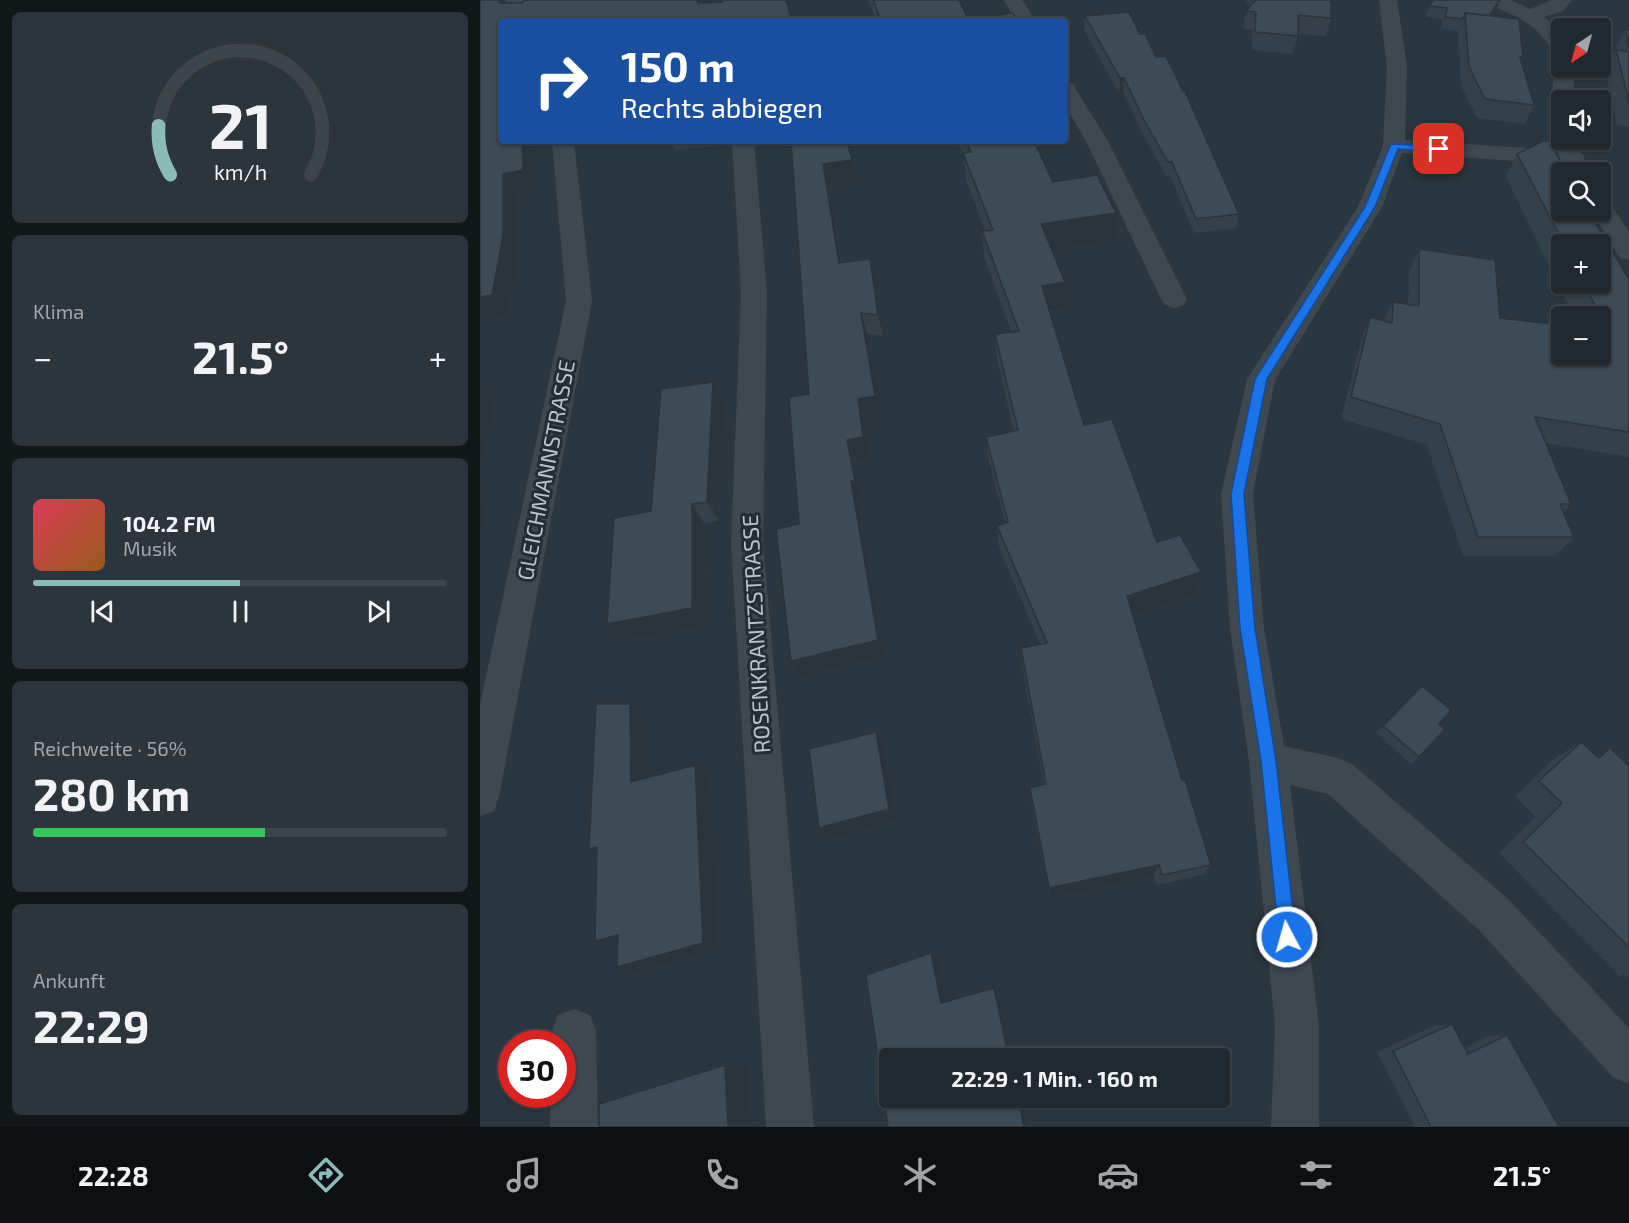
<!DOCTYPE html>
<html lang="de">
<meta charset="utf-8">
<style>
body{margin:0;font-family:"Exo 2",sans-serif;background:#2d353c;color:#f1f3f6;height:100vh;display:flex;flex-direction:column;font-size:22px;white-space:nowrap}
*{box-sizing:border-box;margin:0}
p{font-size:20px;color:#a2a6ab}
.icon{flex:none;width:33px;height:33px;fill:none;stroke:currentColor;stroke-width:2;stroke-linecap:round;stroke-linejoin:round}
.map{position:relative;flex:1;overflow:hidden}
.side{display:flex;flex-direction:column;gap:12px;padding:12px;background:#12171a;width:480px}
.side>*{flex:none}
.hud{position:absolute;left:18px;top:18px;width:570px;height:126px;border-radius:6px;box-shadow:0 2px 4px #0004,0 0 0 2px #3d454c;background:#1a4fa0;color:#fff;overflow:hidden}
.needle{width:39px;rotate:216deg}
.controls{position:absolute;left:1071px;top:18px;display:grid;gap:12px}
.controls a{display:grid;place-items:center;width:60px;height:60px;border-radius:6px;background:#202930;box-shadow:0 2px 4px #0004,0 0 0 2px #3d454c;font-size:30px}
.speed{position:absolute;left:18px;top:1030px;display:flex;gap:12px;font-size:30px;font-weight:700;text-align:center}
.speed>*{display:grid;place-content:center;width:78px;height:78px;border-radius:50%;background:#202930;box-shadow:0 2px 4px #0004,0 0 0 2px #3d454c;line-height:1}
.speed .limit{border:9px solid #d22;background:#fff;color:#111}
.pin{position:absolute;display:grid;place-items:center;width:51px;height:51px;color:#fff;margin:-26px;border-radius:12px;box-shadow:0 3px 9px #0006}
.me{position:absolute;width:66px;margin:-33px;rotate:354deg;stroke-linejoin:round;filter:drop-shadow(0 0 4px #0008)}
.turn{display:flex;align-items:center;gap:21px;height:126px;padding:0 24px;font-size:27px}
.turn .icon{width:78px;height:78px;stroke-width:2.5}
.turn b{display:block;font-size:42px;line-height:51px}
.big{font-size:45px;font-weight:700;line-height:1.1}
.side .card{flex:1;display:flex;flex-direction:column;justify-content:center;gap:9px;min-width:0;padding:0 21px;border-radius:9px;background:#2d353c}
.side .dial{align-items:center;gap:0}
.dial svg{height:156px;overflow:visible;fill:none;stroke:#3d454c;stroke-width:7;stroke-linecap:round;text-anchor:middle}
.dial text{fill:#f1f3f6;stroke:none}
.song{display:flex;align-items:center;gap:18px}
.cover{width:72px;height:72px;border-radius:9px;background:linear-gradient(135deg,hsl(350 70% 55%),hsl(30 70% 35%))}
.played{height:6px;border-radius:3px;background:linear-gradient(90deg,#8bbbb9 50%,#3d454c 50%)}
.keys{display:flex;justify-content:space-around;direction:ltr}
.heat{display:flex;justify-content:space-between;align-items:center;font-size:33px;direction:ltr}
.charge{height:9px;border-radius:4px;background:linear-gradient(90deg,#34c759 56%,#3d454c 0)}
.trip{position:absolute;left:399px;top:1048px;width:351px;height:60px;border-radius:6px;background:#202930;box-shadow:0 2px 4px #0004,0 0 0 2px #3d454c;font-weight:700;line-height:60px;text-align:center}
.tabs{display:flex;height:96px;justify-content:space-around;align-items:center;background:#0d1013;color:#a2a6ab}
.tabs .icon{width:42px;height:42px}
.tabs .active{color:#8bbbb9}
.tabs b{font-size:27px;color:#f1f3f6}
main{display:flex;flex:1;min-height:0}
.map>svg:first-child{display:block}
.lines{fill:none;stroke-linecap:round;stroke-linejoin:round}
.minor{fill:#3e4850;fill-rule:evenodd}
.wall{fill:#34404a;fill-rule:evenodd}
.shaded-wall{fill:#2a343c}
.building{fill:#3c4b56;stroke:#2a343c;stroke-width:1.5}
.route{fill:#1a73e8;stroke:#114b97;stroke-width:1.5}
.labels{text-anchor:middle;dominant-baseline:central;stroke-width:6;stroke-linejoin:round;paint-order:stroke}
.street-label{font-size:22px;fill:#bbc3ca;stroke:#222d36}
</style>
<main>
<section class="side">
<div class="card dial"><svg viewBox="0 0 100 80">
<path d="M14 69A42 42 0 1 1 86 69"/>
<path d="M14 69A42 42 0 0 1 8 44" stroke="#8bbbb9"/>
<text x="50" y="56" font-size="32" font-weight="700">21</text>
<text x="50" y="72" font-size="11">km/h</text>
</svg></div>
<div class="card"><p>Klima</p>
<div class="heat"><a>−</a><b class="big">21.5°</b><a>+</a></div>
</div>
<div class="card">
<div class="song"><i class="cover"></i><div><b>104.2 FM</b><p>Musik</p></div></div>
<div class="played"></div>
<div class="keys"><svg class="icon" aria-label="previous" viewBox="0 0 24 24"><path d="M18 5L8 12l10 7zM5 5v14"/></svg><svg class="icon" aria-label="pause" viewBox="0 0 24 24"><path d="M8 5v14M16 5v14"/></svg><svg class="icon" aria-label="next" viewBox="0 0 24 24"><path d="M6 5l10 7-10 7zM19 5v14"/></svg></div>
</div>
<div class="card"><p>Reichweite · 56%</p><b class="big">280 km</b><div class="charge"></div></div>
<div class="card"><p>Ankunft</p><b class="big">22:29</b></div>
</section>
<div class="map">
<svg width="1149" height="1127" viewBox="0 0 1149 1127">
<rect width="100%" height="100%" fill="#2a3740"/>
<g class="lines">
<!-- minor -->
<g class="minor">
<path d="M25,0H43L52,21H32Z"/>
<path d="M524,0H542L556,21H536Z"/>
<path d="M899,0H917L927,67L925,140L1094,151L1102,153L1105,158L1102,163L1094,165L922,153L902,207L795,380L773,494L784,628L804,746L858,758L872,764L1028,899L1149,1028V1084L1133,1077L998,929L848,794L810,785L839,1026V1127H791L795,1026L769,761L750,628L741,494L767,379L878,207L903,146L907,67Z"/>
<path d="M1005,0H1031L1050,9L1072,0H1092L1083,11L1064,17L1082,34V57C1071,54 1070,44 1062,36C1048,20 1027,12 1007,4Z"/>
<path d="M1082,63V68H1095L1093,100H1082V106L1074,105L1071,100L1075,68Z"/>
<path d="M585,81L592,83L628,141L707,299L703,305L694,308L685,305L681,299L606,141L585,105Z"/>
<path d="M72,141H94L112,301L19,797L14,811L0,816V705L86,301Z"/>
<path d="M252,141H274L287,293L283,543L334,1127H286L251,543L261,293Z"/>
<path d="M1120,198L1128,200L1149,232V260L1140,258L1112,212H1120Z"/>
<path d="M94,1009L110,1015L116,1031L118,1127H70L71,1095H82V1044H71L72,1031L78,1015Z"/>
</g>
</g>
<!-- wall -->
<g class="wall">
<path d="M388,0H479L488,19L537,21H396Z"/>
<path d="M765,0H851V18L846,36L818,34L813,54L771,50L773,30L763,29L766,11L770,6Z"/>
<path d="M1020,0L1016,10L1012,16L1043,57L1041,61L1054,105L1045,124L997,118L981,86L978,31L961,29L962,19L945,17L949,6Z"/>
<path d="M605,16L660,34L676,57L759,214L756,228L714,233L690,176H686L664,136L643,92L639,93L604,30Z"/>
<path d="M1145,30H1149V127L1137,125L1125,71L1135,53L1134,51Z"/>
<path d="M191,141H250V145L195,150Z"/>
<path d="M311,141L372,160L377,182L349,186L361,262L395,280L403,336L387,334L401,416L383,419L389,457L373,460L381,499L377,500L404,655L320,676L311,661L329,394Z"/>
<path d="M476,141H554L573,182L635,239L571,249L585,308L570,311L604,425L677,542L715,593L652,613L702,780L731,865L723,875L677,885L674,875L570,898L551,801L550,788L564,785L542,666L541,648L560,644L519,548L517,526L525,523L509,461L506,437L534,431L517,359L515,334L531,332L504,257L502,231H505L486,180L484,156Z"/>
<path d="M1063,141H1069L1087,172H1082V212H1109L1148,278H1149V457L1066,443L1091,504L1084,512L1094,537L1075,556H983L947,445L861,419L881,340L890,317L904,321L913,302L928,304L929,272L939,249L1015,260L1020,318L1082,325V356H1120V316H1093L1026,177L1037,154ZM1082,244H1120V284H1082Z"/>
<path d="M233,382L243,403L239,521L224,523L225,625L143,640Z"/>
<path d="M942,686L959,724L939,757L931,764L896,733Z"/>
<path d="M1101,742L1117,756L1130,748L1149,766V979L1145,975L1139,976L1019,853L1056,817L1035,796L1075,758Z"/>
<path d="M972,1024L985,1048L1006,1037L1027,1035L1079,1127H935L897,1052L954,1026Z"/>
</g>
<!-- shaded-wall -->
<g class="shaded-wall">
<path d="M1020,0L1016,10L999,34L1004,22Z"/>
<path d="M640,78H644L643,92L639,93Z"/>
<path d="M42,141H57L58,145L54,146L55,190L35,194L37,257L27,315L0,320V297L23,174Z"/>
<path d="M372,160L377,182L349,186L364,284L359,263L343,164Z"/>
<path d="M636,213L635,239L562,251L561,224Z"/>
<path d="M390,259L395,280L403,336L398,315Z"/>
<path d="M585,282V308L563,312L562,286Z"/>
<path d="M381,313L387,334L401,416L383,419L389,457L373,460L381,499L377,500L404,655L320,676L311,661L371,481L367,440L378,399Z"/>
<path d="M233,382L243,403L239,521L227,502Z"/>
<path d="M0,386L14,403L0,459Z"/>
<path d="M0,479L8,488L0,533Z"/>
<path d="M212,504L224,523L225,625L143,640L127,624Z"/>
<path d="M721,572L715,593L644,616L647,596Z"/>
<path d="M150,704L167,718L168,794L151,782Z"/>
<path d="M396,732L403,746L416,820L349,839L339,828Z"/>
<path d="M215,765L229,777L238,948L156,972L137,967Z"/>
<path d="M117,847L129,859L109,849Z"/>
<path d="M679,865L674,875L570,898L569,888Z"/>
<path d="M138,935L157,941L136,947L115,941Z"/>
<path d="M451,953L458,961L468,1008L461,1003Z"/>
<path d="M514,988L517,993L532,1059H529Z"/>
<path d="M245,1065L267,1066L271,1127H248Z"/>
<path d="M538,1098H540L547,1127H544Z"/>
</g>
<!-- building -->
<g class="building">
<path d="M0,0H19L20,3H42L44,0H217L218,3L242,2L241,0H306L312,21H21V141H42L43,170L23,174V236L12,295L0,297Z"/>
<path d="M393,0H479L488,19L533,13L537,21H401Z"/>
<path d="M775,0H851V18L818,15V36L775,32L776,12L766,11Z"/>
<path d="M953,0H1020L1009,16L985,13L983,19L965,17L967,8L949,6Z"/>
<path d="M649,12L660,34H665L676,57L686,56L703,91L704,89L759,214L716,219L692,162H688L665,122L644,78H640L605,16Z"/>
<path d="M985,13L1039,19L1043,57H1040L1054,105L1005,99L989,67Z"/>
<path d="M1145,30H1149V45Z"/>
<path d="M1136,50L1149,52V101Z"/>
<path d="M311,141H367L372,160L343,164L359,263L390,259L398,315L381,313L395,396L378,399L383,437L367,440L375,481H371L398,640L311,661L296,529L319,524L309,397L329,394Z"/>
<path d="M486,141H554L573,182L617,175L636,213L561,224L585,282L562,286L604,425L632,419L677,542L700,535L721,572L647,596L702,780H705L731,865L682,875L679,865L569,888L550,788L566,784L541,648L567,643L517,526L528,522L506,437L538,430L515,334L539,331L502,231L513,230L483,153L491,152Z"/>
<path d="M1063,141H1069L1087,172H1082V212H1109L1148,278H1149V432L1055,417L1091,504H1080L1094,537H998L960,424L871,397L890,317L912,323L913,302L939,306V249L1015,260L1020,318L1082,325V356H1120V329L1128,330L1104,284H1120V244H1084L1037,154Z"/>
<path d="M233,382L227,502L212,504V608L127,624L134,518L171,511L181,389Z"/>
<path d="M942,686L971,710L959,724L965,729L939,757L903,726Z"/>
<path d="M116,704H150L151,782L215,765L223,943L137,967L138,935L115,941L117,847L109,849Z"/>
<path d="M396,732L409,809L339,828L329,749Z"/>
<path d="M1101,742L1119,758L1130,748L1149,766V947L1043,842L1082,803L1059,781Z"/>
<path d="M451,953L461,1003L514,988L529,1059H410V1098H538L544,1127H408L386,975Z"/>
<path d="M972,1024L988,1054L1027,1035L1079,1127H951L913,1051Z"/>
<path d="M245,1065L248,1127H119V1104Z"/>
</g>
<!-- route -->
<path class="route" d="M911,144L959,146L964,149L959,152L918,149L895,207L787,379L764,494L775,628L796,761L816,937L814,944L807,946L801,944L799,937L781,761L760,628L751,494L775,379L885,207Z"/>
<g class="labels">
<!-- street labels -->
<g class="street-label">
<text transform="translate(65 470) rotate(-79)">GLEICHMANNSTRASSE</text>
<text transform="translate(275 634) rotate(-93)">ROSENKRANTZSTRASSE</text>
</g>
</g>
</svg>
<div class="controls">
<a><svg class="needle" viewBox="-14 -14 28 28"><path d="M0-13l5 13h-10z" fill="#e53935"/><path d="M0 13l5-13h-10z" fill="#a2a6ab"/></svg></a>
<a><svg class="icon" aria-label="sound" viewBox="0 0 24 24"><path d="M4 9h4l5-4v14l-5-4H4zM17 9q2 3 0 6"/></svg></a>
<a><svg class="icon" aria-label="search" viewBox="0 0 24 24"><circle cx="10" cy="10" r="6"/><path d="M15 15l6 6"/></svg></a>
<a>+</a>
<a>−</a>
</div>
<div class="speed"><div class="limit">30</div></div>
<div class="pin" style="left:959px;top:149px;background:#d93025"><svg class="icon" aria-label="arrive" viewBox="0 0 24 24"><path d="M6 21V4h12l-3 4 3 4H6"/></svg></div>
<svg class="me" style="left:807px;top:937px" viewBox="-20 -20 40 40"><circle r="17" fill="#1a73e8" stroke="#fff" stroke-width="3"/><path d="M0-11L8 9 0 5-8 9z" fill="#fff"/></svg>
<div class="trip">22:29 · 1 Min. · 160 m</div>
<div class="hud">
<div class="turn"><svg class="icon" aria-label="right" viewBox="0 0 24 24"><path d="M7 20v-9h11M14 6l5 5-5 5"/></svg><div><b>150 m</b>Rechts abbiegen</div></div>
</div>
</div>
</main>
<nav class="tabs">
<b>22:28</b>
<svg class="icon active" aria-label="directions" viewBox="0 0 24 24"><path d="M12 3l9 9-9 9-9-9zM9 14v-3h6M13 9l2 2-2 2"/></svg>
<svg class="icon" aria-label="music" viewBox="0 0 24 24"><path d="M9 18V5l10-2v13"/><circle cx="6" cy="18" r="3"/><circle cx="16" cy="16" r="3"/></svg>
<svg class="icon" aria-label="phone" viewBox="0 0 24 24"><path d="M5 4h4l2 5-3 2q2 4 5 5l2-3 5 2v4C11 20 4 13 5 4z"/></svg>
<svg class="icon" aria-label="climate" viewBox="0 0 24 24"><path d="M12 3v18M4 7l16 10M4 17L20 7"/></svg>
<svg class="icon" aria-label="car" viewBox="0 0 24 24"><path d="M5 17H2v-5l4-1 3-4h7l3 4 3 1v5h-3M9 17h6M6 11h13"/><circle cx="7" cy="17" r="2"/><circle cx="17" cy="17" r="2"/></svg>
<svg class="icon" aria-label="filters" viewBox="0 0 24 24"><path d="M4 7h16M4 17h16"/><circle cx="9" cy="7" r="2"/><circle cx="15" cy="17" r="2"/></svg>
<b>21.5°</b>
</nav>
